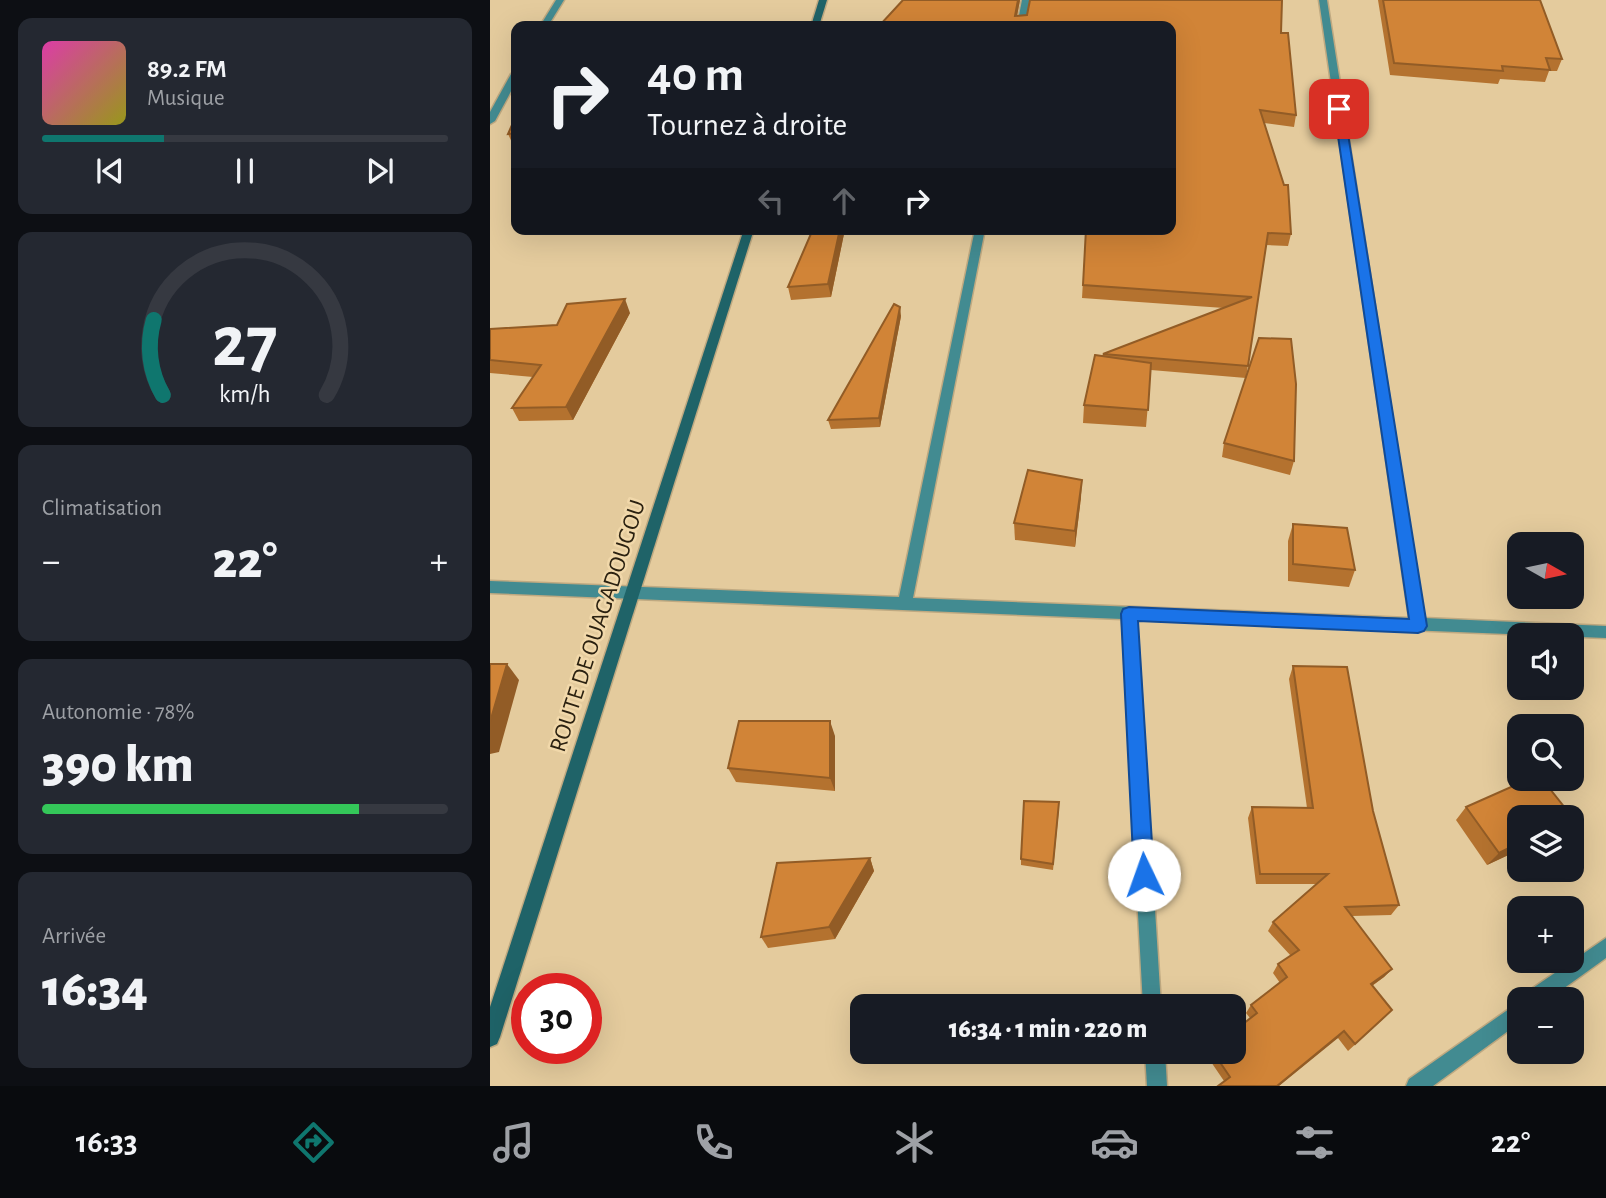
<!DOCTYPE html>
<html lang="fr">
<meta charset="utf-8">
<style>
body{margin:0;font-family:"Alegreya Sans",sans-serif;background:#242831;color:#f1f3f6;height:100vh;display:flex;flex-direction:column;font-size:26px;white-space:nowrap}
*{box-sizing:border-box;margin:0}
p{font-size:23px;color:#9ea1a6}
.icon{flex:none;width:38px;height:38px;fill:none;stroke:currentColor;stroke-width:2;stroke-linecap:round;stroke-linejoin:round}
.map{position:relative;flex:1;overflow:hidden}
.side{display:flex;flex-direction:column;gap:18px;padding:18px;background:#0d0f14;width:490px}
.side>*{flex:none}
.guide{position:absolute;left:21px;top:21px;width:665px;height:214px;border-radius:14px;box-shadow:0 7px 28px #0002;background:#171b24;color:#f1f3f6;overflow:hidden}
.needle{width:46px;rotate:99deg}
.buttons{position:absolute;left:1017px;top:532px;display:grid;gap:14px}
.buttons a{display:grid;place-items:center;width:77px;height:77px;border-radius:14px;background:#171b24;box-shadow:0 7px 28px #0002;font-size:35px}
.speed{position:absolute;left:21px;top:973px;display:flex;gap:14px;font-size:35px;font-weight:700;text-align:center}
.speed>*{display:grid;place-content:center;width:91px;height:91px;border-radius:50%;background:#171b24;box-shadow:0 7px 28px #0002;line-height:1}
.speed .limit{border:10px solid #d22;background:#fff;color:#111}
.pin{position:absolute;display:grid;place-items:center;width:60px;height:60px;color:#fff;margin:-30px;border-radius:14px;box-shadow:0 4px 10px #0006}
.me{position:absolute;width:77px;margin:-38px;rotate:357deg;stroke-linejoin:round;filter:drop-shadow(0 0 5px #0008)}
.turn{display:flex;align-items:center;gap:24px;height:147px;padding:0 21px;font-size:32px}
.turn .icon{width:91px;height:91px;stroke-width:2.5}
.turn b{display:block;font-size:49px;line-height:60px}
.lanes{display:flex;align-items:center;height:66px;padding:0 21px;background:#0003;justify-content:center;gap:35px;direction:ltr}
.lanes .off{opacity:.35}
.big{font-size:52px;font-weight:800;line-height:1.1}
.side .card{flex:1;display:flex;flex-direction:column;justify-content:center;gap:10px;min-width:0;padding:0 24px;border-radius:14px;background:#242831}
.side .dial{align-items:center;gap:0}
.dial svg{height:182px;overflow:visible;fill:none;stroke:#363941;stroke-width:7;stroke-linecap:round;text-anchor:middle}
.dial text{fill:#f1f3f6;stroke:none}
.song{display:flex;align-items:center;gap:21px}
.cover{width:84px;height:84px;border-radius:10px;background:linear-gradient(135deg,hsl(320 70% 55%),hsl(60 70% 35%))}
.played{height:7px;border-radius:4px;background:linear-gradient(90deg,#0f766e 30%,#363941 30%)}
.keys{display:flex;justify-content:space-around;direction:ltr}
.heat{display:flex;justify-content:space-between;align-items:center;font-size:38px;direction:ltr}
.charge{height:10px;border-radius:5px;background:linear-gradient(90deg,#34c759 78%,#363941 0)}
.trip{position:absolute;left:360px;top:994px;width:396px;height:70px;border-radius:14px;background:#171b24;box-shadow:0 7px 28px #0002;font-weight:800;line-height:70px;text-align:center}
.tab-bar{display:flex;height:112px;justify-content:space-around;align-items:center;background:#090b0e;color:#9ea1a6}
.tab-bar .icon{width:49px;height:49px}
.tab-bar .selected{color:#0f766e}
.tab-bar b{font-size:32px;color:#f1f3f6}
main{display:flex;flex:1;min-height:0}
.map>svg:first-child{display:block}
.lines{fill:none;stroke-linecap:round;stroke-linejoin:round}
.street-casing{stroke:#bfa981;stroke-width:3}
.secondary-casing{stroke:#bfa981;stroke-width:3}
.street{fill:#428b91;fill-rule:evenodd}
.secondary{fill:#1f6368;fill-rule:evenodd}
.wall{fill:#b4722f}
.shaded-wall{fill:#925c26}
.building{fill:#d18437;stroke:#925c26;stroke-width:2}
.route{fill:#1a73e8;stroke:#114b97;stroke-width:2}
.labels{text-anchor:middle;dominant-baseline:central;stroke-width:5;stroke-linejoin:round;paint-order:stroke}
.street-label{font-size:24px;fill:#2b2110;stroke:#f1d8aa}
</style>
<main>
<section class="side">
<div class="card">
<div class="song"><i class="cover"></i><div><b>89.2 FM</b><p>Musique</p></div></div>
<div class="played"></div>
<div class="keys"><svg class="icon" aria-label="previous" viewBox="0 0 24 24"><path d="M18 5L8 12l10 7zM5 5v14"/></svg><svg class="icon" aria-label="pause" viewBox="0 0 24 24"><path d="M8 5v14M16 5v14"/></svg><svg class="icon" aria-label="next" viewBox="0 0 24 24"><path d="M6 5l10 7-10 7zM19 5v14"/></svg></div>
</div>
<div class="card dial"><svg viewBox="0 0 100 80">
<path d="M14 69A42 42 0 1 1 86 69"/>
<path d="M14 69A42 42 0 0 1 10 36" stroke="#0f766e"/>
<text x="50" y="56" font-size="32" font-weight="700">27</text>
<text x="50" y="72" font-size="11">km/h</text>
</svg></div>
<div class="card"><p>Climatisation</p>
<div class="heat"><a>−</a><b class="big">22°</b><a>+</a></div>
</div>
<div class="card"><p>Autonomie · 78%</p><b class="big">390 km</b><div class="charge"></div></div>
<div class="card"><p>Arrivée</p><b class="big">16:34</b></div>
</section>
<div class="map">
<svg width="1116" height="1086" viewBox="0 0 1116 1086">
<rect width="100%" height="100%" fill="#e4cb9d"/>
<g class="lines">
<defs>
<g id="street">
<path d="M66,0H74L58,26H50Z"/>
<path d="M532,0H540L535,26H527Z"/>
<path d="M829,0H837L934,618L1116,626V638L647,619L671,1006H653L632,619L0,593V581L409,597L485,229H495L423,598L919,618Z"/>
<path d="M26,71V82L5,121L0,124V112L21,74Z"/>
<path d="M1116,938V958L1059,999H1035L1037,992Z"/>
<path d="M1029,1002V1023L943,1086H916L919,1079Z"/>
<path d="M655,1052H675L677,1086H657Z"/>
</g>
<g id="secondary">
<path d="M329,0H337L329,26H321Z"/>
<path d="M254,229H264L10,1037L7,1044L0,1047V1007Z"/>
</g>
</defs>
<!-- street casing -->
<use href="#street" class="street-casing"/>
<!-- secondary casing -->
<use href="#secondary" class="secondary-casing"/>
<!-- street -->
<use href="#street" class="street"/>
<!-- secondary -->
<use href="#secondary" class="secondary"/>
</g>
<!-- wall -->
<g class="wall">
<path d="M530,0L527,16L791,33L806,115L804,127L774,123L801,234L798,246L776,245L756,378L661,370L656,427L593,423L594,405L613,354L734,308L592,298L596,229H681V26H389Z"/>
<path d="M888,0H1050L1072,59L1067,71H1059L1055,82L1010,79L1008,84L900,75Z"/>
<path d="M26,116V151L18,134Z"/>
<path d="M323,229H355L341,297L301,300L298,287Z"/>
<path d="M140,313L83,420L29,421L22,408L43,377L0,373V329L67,325Z"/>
<path d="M411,316L390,427L341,429L338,420Z"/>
<path d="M734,443L804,461L800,475L732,457Z"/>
<path d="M591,497L585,547L525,540L524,523Z"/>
<path d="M803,524L865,570L859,587L798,581V541Z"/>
<path d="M803,666L883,811L909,905L901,915L862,916L902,969L894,977L882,986L894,1018L858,1051L848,1038L734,1081L717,1056L719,1052H744L760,1018L756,1013L761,1005L790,983L783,973L788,964L801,956L778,931L783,922L826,884H766L758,818L762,807L817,808L799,679Z"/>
<path d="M345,736V791L246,782L238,768Z"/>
<path d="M976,807L1029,850L997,865L966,820Z"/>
<path d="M569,809L563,870L531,865V859Z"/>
<path d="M380,858L384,871L345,939L278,948L271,937Z"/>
</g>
<!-- shaded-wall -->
<g class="shaded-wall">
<path d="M528,0H530L525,26V16Z"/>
<path d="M350,229H355L341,297L338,284Z"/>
<path d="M135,299L140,313L83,420L76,407Z"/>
<path d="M410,307L411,316L390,427L389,418Z"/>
<path d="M592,480L591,497L585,547V531Z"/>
<path d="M17,664L29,680L9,752L0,754V722Z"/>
<path d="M340,721L345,736V791L340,778Z"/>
<path d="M1029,843V850L997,865L1009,853Z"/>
<path d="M380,858L384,871L345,939L339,927Z"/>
<path d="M902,969L894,977L873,992L881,984Z"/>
<path d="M854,1031L848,1038L789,1086H787Z"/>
</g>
<!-- building -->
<g class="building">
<path d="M413,0H528L525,16L537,15L540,0H792L791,33H798L806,115L770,110L794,185H798L801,234L778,233L758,366L613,354L762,297L593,285L596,229H681V26H389Z"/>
<path d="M893,0H1050L1072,59L1056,58L1060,70L1012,66L1013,71L904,63Z"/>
<path d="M26,116V133L18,134Z"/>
<path d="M323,229H350L338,284L298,287Z"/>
<path d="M135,299L76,407L22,408L51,365L0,360V329L67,325L77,304Z"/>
<path d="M404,304L410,307L389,418L338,420Z"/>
<path d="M769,338L801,339L806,384L804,461L734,443Z"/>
<path d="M605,355L661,363L658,410L594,405Z"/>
<path d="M538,470L592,480L585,531L524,523Z"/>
<path d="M803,524L857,528L865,570L803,564Z"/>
<path d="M0,664H17L0,722Z"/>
<path d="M803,666L857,667L883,811L909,905L855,907L902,969L881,984L902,1010L865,1044L854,1031L787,1086H728L740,1077L723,1052H744V1031L767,1013L761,1005L797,977L788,964L809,950L783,922L838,874H770L762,807L823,808Z"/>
<path d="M249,721H340V778L238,768Z"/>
<path d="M1039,779H1052L1083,818L1029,817V843L1009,853L976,807Z"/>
<path d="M534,801L569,802L563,864L531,859Z"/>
<path d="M380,858L339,927L271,937L287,863Z"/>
</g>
<!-- route -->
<path class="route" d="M849,106L854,109L937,626L934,631L928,633L648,621L664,875L661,882L654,885L647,882L644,875L631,614L633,609L639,607L919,619L844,109Z"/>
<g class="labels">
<!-- street labels -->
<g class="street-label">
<text transform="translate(108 626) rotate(-72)">ROUTE DE OUAGADOUGOU</text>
</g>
</g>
</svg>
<div class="buttons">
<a><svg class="needle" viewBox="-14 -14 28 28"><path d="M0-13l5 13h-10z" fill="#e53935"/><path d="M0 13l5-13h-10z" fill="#9ea1a6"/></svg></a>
<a><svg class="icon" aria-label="sound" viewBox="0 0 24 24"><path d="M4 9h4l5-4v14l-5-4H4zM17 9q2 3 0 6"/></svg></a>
<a><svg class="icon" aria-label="search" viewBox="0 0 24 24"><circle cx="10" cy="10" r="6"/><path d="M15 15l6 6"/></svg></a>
<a><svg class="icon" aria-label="layers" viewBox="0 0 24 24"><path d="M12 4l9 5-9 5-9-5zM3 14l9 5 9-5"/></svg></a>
<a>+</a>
<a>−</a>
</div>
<div class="speed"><div class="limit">30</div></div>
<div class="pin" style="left:849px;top:109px;background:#d93025"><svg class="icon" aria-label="arrive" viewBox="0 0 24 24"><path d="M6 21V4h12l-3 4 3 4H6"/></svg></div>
<svg class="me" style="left:654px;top:875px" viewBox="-20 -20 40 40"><circle r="19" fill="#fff"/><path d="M0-13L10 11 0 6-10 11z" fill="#1a73e8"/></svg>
<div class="trip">16:34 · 1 min · 220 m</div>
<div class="guide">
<div class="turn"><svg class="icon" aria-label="right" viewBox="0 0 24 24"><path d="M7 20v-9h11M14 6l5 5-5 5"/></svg><div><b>40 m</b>Tournez à droite</div></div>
<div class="lanes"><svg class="icon off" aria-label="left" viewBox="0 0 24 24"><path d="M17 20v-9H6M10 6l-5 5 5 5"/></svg><svg class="icon off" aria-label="ahead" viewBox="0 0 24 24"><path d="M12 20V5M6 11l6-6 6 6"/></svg><svg class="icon" aria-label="right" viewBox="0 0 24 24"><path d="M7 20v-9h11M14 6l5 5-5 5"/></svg></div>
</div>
</div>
</main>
<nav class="tab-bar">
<b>16:33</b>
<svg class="icon selected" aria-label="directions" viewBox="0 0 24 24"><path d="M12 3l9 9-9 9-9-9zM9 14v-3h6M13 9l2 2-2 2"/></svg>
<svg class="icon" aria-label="music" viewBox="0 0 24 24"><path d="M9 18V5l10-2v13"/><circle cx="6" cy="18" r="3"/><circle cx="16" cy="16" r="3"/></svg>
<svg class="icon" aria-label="phone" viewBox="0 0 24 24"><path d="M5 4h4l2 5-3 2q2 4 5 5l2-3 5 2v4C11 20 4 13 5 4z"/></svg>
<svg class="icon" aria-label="climate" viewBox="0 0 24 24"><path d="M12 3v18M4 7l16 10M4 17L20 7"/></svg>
<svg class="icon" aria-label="car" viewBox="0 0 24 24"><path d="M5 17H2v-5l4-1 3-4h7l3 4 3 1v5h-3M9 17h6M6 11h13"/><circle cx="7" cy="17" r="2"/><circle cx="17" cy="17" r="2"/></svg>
<svg class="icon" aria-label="filters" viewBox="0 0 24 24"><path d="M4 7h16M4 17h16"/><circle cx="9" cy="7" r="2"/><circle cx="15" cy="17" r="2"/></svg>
<b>22°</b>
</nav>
